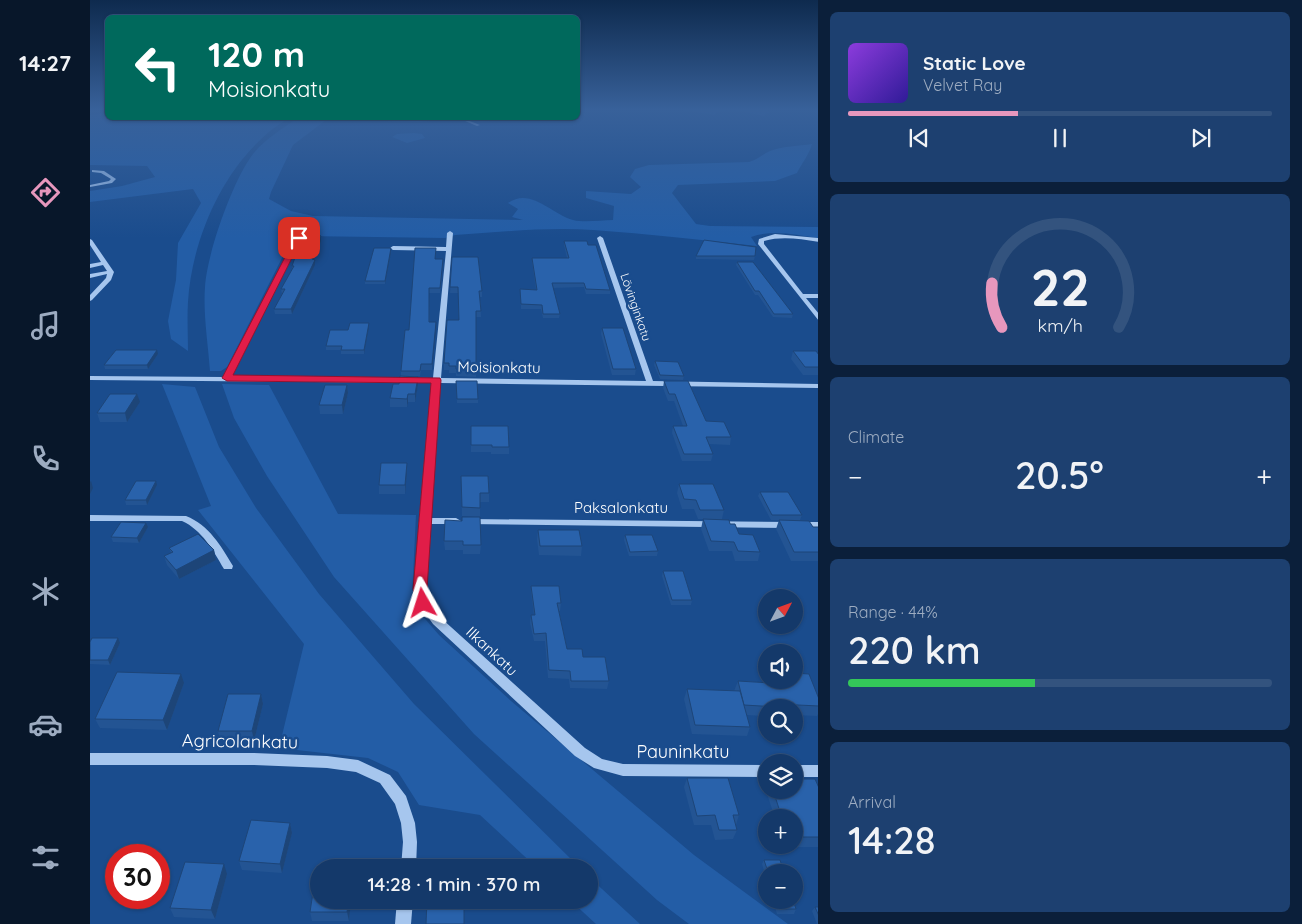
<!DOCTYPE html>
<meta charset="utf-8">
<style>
body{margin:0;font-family:Quicksand,sans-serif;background:#1d4070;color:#f1f3f6;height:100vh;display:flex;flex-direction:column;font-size:19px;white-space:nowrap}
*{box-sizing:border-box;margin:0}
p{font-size:16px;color:#9dacc1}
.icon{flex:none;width:28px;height:28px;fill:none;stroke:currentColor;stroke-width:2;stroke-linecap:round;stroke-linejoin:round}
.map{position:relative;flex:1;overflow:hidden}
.sheet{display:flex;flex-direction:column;gap:12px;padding:12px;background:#0b1f3a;width:484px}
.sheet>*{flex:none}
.banner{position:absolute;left:15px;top:15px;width:475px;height:105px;border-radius:8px;box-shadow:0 1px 4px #0004,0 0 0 1px #33537e;background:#00695c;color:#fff;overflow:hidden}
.needle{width:32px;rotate:49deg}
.tools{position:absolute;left:668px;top:589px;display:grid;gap:10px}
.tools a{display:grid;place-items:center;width:45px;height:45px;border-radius:50%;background:#14396a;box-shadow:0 1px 4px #0004,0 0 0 1px #33537e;font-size:25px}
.speed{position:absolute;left:15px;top:844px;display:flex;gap:10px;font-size:25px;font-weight:700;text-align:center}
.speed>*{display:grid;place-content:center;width:65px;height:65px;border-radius:50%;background:#14396a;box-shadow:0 1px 4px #0004,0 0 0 1px #33537e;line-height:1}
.speed .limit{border:8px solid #d22;background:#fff;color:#111}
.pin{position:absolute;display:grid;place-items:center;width:42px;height:42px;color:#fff;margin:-21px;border-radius:10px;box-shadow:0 2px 8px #0006}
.me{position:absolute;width:55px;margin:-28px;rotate:354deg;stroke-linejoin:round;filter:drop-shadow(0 0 4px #0008)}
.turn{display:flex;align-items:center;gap:18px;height:105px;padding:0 20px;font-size:22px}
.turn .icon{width:65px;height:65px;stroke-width:2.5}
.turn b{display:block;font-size:35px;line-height:42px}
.big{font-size:38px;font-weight:600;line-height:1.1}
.sheet .tile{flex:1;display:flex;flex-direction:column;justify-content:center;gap:8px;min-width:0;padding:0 18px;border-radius:8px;background:#1d4070}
.sheet .dial{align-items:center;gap:0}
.dial svg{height:130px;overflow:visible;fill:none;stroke:#33537e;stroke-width:7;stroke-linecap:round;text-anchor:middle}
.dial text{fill:#f1f3f6;stroke:none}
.song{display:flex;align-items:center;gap:15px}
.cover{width:60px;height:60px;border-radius:8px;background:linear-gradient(135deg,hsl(270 70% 55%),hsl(250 70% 35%))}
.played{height:5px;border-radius:2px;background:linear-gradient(90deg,#e797bd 40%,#33537e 40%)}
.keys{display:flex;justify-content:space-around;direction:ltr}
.heat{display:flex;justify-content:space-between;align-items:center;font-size:28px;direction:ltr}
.charge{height:8px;border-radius:4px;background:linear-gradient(90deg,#34c759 44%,#33537e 0)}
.trip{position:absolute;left:220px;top:859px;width:288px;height:50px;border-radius:25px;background:#14396a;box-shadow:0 1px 4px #0004,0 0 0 1px #33537e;font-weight:600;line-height:50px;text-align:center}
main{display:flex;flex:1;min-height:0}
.tab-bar{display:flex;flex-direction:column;width:90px;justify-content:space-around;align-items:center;background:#08172a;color:#9dacc1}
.tab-bar .icon{width:35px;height:35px}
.tab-bar .selected{color:#e797bd}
.tab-bar b{font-size:22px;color:#f1f3f6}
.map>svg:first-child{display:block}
.green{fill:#235da6}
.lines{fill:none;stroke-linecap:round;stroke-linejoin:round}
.minor{fill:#a6c6ee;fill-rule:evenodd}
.wall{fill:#235493}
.shaded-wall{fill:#1d4578}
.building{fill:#2962ab;stroke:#1d4578}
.route{fill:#e11d48;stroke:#92132f}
.labels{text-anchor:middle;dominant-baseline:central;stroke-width:5;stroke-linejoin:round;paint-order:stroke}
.far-street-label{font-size:12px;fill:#fff;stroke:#1a4c8d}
.street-label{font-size:15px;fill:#fff;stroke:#1a4c8d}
.near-street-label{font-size:18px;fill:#fff;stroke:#1a4c8d}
</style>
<main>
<nav class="tab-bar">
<b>14:27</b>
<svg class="icon selected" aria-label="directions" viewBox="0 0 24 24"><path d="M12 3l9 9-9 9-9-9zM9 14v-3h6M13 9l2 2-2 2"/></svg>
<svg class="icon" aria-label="music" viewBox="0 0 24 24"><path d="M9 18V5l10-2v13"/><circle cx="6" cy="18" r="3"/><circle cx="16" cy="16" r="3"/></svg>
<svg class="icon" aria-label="phone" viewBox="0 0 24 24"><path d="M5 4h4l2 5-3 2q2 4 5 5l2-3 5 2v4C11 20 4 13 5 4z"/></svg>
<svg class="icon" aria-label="climate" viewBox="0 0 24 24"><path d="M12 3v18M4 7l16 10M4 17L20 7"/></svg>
<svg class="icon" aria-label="car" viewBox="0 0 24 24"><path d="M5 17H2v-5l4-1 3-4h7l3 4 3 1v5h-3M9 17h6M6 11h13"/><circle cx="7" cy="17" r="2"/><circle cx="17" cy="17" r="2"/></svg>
<svg class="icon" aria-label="filters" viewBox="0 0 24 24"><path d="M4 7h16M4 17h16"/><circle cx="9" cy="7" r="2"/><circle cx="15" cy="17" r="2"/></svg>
</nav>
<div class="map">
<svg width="729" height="924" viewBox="0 0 729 924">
<rect width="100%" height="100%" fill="#1a4c8d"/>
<!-- green -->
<g class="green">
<path d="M587,109H675L680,112L674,116C660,114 636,105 624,115Z"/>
<path d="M17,113L18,118H199C139,153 102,234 98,302C97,318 98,335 98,351L81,339L78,321L86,280L88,243L111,203L103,189L0,202V191L32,186L65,177L57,166L0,165V115Z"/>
<path d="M208,118H226L236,120L241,118H368L370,119L329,122L236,120L203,145L181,192L179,199L201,211L223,216L433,220L422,217L428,209L418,203C441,187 461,214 483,220C495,223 511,220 523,220L524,206L496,198V191L541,194L551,187L540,177L545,169L559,165L659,162C667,160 673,154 680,151C694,146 708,146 722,144C719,155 712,163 707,173L685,181L588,185L582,193L606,224L620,226L728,227V238C706,235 683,229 661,237L667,246C612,240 558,234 503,230C457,227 411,232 365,235L355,238L214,236L203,239L193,256L137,367L131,371H120C118,343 113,314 115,287C117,253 143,180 163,154C175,139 193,128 208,118Z"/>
<path d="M324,133L332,134L335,138L317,143L302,137L307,134Z"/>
<path d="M72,384L105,387L129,447L166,508L229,594L324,704L489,867H446L390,815L329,805L308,772L278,758L189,748L214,644L108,510L121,506Z"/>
<path d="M132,384L179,385L248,514L326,515L322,597L330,613L349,635L421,701L604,855L698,924H599L567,900L384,734L244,577L177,476L144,418Z"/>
<path d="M499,877L550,924H506L480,900H499Z"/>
</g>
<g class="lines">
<!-- minor -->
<g class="minor">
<path d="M368,118H372L390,125L387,126Z"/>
<path d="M2,170L14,171L26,179L22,183L0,187V185L19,181L21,179L11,173L2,172Z"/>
<path d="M360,231L363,233L351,378L556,381L507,238L510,236L513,238L563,381L729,384V388L350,383L339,518H366L371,521L366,524H339L335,589L338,602L351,618L495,748L512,759L533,764L676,765V777L533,776L504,768L485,756L343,624L328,603L325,589L329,521L343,383L0,380V376L134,377L206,238L209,236L212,238L141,377L343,378L356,251L303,250L300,248L303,246L356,247L357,233Z"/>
<path d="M685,234L729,238V242C710,239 692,236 674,241V244L713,294H729V298H716L729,314V321L668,244L669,239Z"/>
<path d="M0,239L2,240L24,272L21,280L2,300L0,301V295L16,278L17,274L0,278V274L17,271L13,265L0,268V264L11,262L0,245Z"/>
<path d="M0,515L96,516C119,525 131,546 143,566L142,569H134C123,550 112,530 92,521H0Z"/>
<path d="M379,519L699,522L702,523L704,525L702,527L699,528L376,524L374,522L376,520Z"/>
<path d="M712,522H729V528L709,527L707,525L709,523Z"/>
<path d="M0,753H163L237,756L268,760L300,775L316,796L325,823L327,842L326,868H311L313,842L311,823L305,804L290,783L266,772L237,768L163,765H0Z"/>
<rect x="704" y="765" width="25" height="12"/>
<path d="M307,900H323L321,924H305Z"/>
</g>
</g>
<!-- wall -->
<g class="wall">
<path d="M383,118H424V120L389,122L385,118Z"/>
<path d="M231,236V241L224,260L225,265L202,314H185L184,309L192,294L191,289L202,270V266L215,246Z"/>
<path d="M474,241L498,245L520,290V294H496L494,287L463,288L470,314L469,318H453L451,309H431L430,289L446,290L442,262V258H477L474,245Z"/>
<path d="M346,248L345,259H353V263L350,293H339L340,322L346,327L342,370H331L330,376H311V371L319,330Z"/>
<path d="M301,252L295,284H275V281Z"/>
<path d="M606,256H665L664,260L606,259Z"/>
<path d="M362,257L392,291V297H390L391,317H386V377L366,376V373H359V370H354V363L369,320L368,293H360Z"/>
<path d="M647,262L703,314L702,318L683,317L668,295H665L646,265Z"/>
<path d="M279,327L274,354H251V350H236V346L258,330Z"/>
<path d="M512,328L546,369L545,375H522L511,334Z"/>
<path d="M703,351L729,355V375H713L701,359Z"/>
<path d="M68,354L58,369H15L14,365Z"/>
<path d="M565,361L594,376L593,380L570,379L564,365Z"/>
<path d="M366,381L388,399V403H367Z"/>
<path d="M574,381L616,421L641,437L640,445L619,444L623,454L621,461H592L582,433L583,426H593L584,401H578L573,388Z"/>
<path d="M309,384L328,385L325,402H318L317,407H300V398Z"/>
<path d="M257,385L258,393L253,414H230L229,405Z"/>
<path d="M50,402L37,422H10L7,413Z"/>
<path d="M381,426L419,447V454H401V452H381Z"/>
<path d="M317,472L315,494H289V485Z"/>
<path d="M371,476L399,493V502H390V517L372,516Z"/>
<path d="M589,484L634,510L632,519H608L604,509H592L587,493Z"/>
<path d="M67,485L57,505H36L35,500Z"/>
<path d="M670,492L712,515L710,520H681L668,496Z"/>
<path d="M613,519L640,524L649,534L670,552L668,561H645L642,551H619L611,529Z"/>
<path d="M689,520L723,527H729V561H701L686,529Z"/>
<path d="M372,521L391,545L390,554H373V550H355L354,541Z"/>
<path d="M58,527L49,543L23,542L21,537Z"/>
<path d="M448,530L492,546L491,556L449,555L447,539Z"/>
<path d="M535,535L568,551L567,556H539L534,540Z"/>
<path d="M79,548L124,550L126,560L89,579L77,565L74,556L81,553Z"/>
<path d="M573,571L602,600L601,605H581L572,576Z"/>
<path d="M441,586L471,603L470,611H469L477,649L493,657L519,681L517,689L480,688L479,679L458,678L455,641H444L440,623L441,615H444L441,593Z"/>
<path d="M0,642L30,643L20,665L0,664Z"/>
<path d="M690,680H704L729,699V712L727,716L704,715V708H676V716L657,715L660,727L657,736L602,734L594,699L597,689L644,691L648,681L690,683Z"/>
<path d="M94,683L77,730L10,728L5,719Z"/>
<path d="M171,694L173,704L164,741H130L128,731Z"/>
<path d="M597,778L649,815L646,825L647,830L643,839L625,840L621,825H604L594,787Z"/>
<path d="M676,786V790H704L729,788V847H708L704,835V818H685L675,788Z"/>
<path d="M200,823L202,833L192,873L152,870L149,861Z"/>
<path d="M674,860L694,872H676V878L672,864Z"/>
<path d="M137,874L125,919L84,917L80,908Z"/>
<path d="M261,900L259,921H222L220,912Z"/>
<path d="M683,900H703L706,909L704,914H687Z"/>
<path d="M725,907H729V924H727L722,911Z"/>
</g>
<!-- shaded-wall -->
<g class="shaded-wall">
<path d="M231,236V241L223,263L225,260V265L202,314L201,309L222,259Z"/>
<path d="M301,248V252L295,284V281Z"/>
<path d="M346,322V327L342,370V364Z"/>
<path d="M279,323V327L274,354V350Z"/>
<path d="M67,350L68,354L58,369L57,365Z"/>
<path d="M328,377V385L325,402V394Z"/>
<path d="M257,385L258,393L253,414L252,405Z"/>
<path d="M47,394L50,402L37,422L35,413Z"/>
<path d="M318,394V402L317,407V399Z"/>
<path d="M317,463V472L315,494V485Z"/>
<path d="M1,481L3,488L0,494V482Z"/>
<path d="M66,481L67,485L57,505L56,500Z"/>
<path d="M56,523L58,527L49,543L47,538Z"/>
<path d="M124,550L126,560L89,579L86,570Z"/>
<path d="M28,638L30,643L20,665L18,660Z"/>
<path d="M91,674L94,683L77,730L73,720Z"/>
<path d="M171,694L173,704L164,741L162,731Z"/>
<path d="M200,823L202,833L192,873L190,864Z"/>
<path d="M134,864L137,874L125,919L121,910Z"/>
<path d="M259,900H261L259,921L257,912Z"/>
</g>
<!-- building -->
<g class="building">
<path d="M223,232L231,236L222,259L225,260L201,309H184L195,289H191L204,266H202L209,246H215Z"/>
<path d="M614,240L666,247L665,256H606Z"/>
<path d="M474,241H497L498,245H506L520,290L496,289L494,283H462L470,314H453L452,305L431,304L430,289L447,290L442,258H479Z"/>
<path d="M284,248H301L295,281H275Z"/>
<path d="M325,248H346L345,259H353L350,288H339V322H346L342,364H331L330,371H311L315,330H319Z"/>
<path d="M362,257H388L392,291H389L391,311H386V370L366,369V366H359V363H354L357,320H369L368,287H360Z"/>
<path d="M647,262H663L703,314H684L669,291H665Z"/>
<path d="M260,323H279L274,350H251L252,346H236L240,330H258Z"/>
<path d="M512,328H533L546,369H523Z"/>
<path d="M26,350H67L57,365H14Z"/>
<path d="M703,351H726L729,355V367H715Z"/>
<path d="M565,361L588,362L594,376L570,375Z"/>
<path d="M310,376L328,377L325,394H318L317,399L300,398L303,384H309Z"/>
<path d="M366,381H387L388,399H367Z"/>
<path d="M574,381H598L616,421L634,422L641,437H616L623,454H594L583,426H597L585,394H579Z"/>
<path d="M235,385H257L252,405H229Z"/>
<path d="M20,394H47L35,413H7Z"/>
<path d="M381,426H418L419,447H402V445H381Z"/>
<path d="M291,463H317L315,485H289Z"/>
<path d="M371,476H398L399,493H390V508L372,507Z"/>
<path d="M46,481H66L56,500H35Z"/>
<path d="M589,484H623L634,510H610L606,500L594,499Z"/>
<path d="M670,492H698L712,515H682Z"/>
<path d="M372,517H390L391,545H373V541H354L355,520L372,521Z"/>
<path d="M613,519L639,520L640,524H645L649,534L663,535L670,552L648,551L644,542L621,541Z"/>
<path d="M689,520L719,521L723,527H729V552H704Z"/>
<path d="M31,522L56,523L47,538L21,537Z"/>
<path d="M448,530H489L492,546H450Z"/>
<path d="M108,534L124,550L86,570L74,556L83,552L79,548Z"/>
<path d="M535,535H562L568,551L540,552Z"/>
<path d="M573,571H593L602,600H582Z"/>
<path d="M441,586H469L471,603H467L477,649H492L493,657H515L519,681H481L480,671L459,670L456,633L444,634L441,615H445Z"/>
<path d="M2,638H28L18,660H0V642Z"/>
<path d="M27,672L91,674L73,720L5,719Z"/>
<path d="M704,673L719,674L729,699V706L687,704L688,707L654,705L648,681L697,684L696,680H704Z"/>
<path d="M597,689L650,691L660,727L605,725Z"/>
<path d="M138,694H171L162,731H128Z"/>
<path d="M597,778H638L649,815H643L647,830H629L625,815L607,816Z"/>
<path d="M704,779H725L729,788V837H713L706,818H692L683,790H704Z"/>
<path d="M161,820L200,823L190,864L149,861Z"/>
<path d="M674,860H690L694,872H678Z"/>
<path d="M95,862L134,864L121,910L80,908Z"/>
<path d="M227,866H263L262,868H229V900H259L257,912H220Z"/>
<path d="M337,900H374V924H336Z"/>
<path d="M687,900H703L706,909H689Z"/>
<path d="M725,907H729V916Z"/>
</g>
<!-- sky -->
<linearGradient id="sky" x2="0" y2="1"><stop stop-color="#0e2a4e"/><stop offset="0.46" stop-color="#38619a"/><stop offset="1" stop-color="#38619a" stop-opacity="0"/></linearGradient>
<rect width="729" height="238" fill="url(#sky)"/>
<!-- route -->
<path class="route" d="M209,236L212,238L143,375L350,378L351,380L337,589L340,603L338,607L333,609L328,607L323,589L341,383L137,381L132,378L205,238Z"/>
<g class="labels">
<!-- far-street labels -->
<g class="far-street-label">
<text transform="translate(546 307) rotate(71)">Lövinginkatu</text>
</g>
<!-- street labels -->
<g class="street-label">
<text transform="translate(409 367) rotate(1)">Moisionkatu</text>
<text x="531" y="507">Paksalonkatu</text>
<text transform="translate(402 651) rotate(43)">Ilkankatu</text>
</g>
<!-- near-street labels -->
<g class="near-street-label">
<text transform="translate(150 741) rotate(1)">Agricolankatu</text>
<text x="593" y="751">Pauninkatu</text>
</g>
</g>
</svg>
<div class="tools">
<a><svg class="needle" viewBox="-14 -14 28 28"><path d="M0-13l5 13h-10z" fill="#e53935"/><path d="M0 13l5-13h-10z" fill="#9dacc1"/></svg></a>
<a><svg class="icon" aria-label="sound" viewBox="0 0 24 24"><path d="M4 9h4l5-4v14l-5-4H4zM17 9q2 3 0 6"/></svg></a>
<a><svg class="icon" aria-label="search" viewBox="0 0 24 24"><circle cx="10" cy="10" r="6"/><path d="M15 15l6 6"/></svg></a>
<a><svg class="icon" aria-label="layers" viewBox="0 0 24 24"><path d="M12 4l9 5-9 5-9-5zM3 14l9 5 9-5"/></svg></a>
<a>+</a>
<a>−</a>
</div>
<div class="speed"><div class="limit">30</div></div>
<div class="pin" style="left:209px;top:238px;background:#d93025"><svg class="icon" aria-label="arrive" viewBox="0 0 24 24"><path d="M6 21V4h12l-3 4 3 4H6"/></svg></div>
<svg class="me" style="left:333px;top:603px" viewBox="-20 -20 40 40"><path d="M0-17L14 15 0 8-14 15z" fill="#e11d48" stroke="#fff" stroke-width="4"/></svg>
<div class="trip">14:28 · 1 min · 370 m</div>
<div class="banner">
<div class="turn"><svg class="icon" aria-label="left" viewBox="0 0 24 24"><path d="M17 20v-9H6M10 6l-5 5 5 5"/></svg><div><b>120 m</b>Moisionkatu</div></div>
</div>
</div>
<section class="sheet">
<div class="tile">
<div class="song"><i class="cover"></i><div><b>Static Love</b><p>Velvet Ray</p></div></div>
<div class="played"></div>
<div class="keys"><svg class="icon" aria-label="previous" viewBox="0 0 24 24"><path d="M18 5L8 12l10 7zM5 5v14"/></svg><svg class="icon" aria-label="pause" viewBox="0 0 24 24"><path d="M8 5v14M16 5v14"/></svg><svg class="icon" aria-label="next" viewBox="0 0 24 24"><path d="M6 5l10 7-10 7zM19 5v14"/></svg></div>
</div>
<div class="tile dial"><svg viewBox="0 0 100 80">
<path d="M14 69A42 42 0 1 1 86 69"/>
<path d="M14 69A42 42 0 0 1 8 42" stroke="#e797bd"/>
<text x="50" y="56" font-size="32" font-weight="700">22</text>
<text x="50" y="72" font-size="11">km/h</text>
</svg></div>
<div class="tile"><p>Climate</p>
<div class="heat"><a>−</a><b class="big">20.5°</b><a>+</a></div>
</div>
<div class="tile"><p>Range · 44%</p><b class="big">220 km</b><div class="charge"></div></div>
<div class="tile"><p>Arrival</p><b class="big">14:28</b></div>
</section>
</main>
